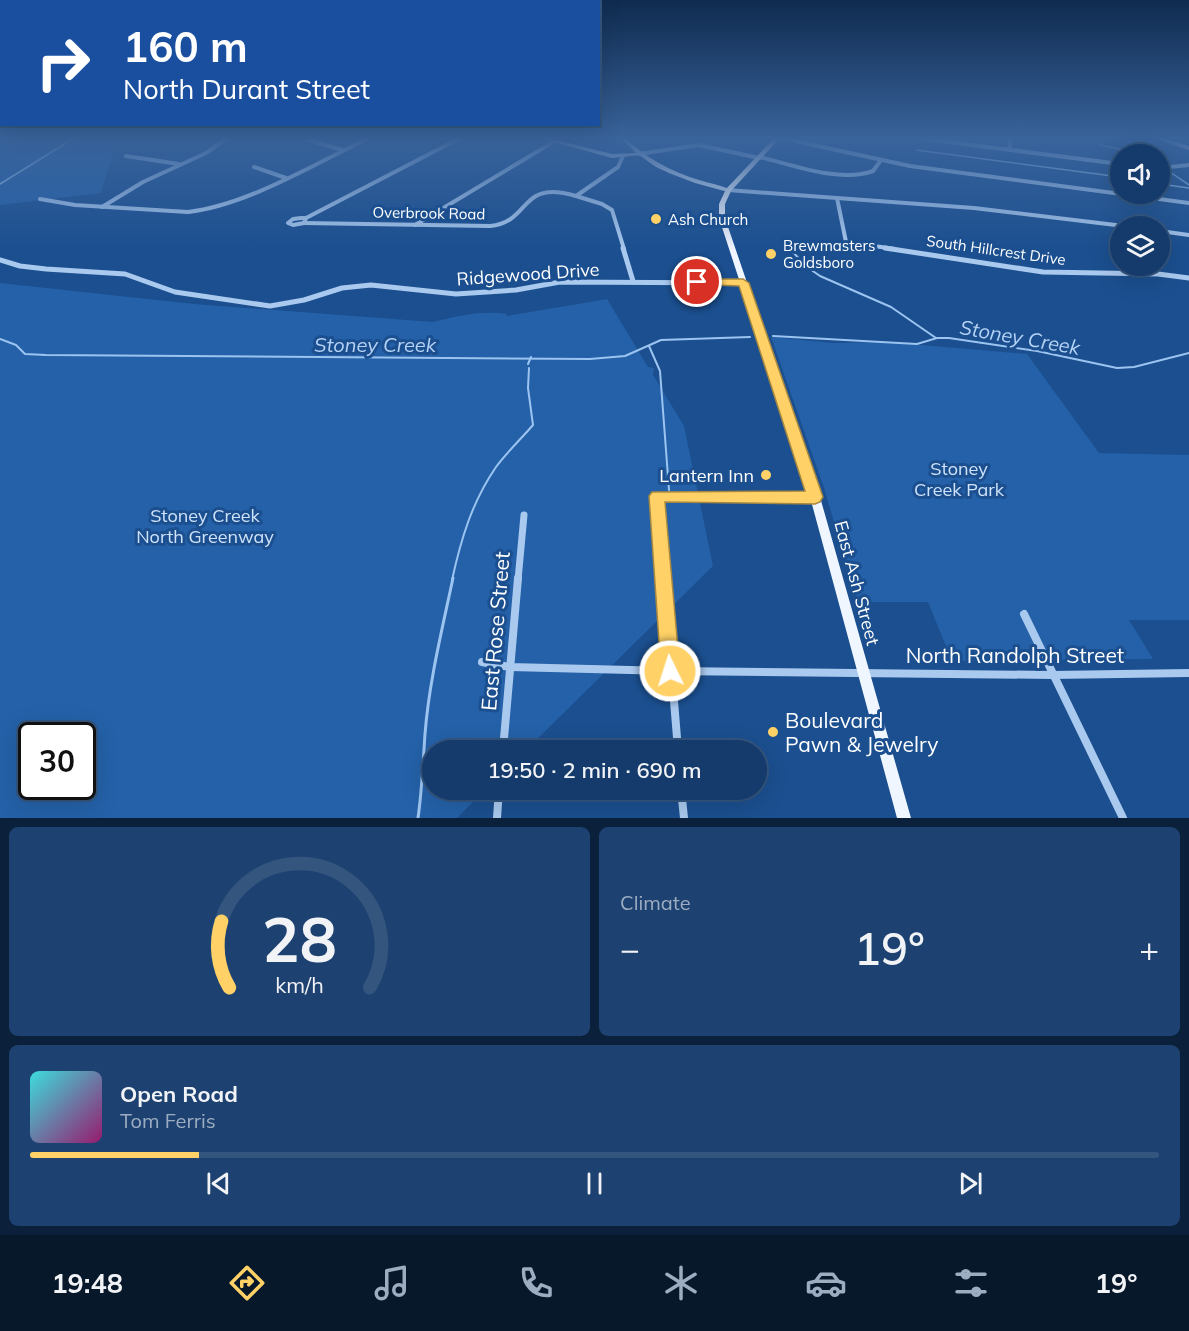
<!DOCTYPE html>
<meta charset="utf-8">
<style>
body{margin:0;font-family:Mulish,sans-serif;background:#1d4271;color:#f1f3f6;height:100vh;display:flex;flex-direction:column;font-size:22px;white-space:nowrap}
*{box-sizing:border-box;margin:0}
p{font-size:20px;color:#9dadc1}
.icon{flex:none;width:33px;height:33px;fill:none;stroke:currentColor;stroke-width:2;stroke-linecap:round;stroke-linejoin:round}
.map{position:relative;height:818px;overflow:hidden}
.panel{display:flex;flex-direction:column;gap:9px;padding:9px;background:#0b203b;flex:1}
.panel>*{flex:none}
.top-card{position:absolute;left:0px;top:0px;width:600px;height:126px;box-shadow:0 6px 24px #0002,0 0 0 2px #33557e;background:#1a4fa0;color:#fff;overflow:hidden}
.tools{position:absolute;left:1110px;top:144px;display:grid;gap:12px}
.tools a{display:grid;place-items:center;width:60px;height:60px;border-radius:50%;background:#143b6b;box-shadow:0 6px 24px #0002,0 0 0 2px #33557e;font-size:30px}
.speed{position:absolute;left:18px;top:722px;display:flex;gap:12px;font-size:30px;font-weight:700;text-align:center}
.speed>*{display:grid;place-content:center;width:78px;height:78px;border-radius:50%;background:#143b6b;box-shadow:0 6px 24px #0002,0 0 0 2px #33557e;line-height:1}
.speed .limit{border:3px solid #111;border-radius:9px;background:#fff;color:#111}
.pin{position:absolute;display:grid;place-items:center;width:51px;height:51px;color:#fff;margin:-26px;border:3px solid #fff;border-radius:50%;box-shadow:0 2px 6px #0007}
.me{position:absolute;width:66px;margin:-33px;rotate:356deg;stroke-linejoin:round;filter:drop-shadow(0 0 4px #0008)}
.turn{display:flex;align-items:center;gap:21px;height:126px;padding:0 24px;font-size:27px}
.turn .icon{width:78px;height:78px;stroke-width:2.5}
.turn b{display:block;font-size:42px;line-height:51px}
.big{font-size:45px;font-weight:600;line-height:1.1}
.panel .tile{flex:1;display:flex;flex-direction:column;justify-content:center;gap:9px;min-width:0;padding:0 21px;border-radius:9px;background:#1d4271}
.panel .dial{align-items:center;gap:0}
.dial svg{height:156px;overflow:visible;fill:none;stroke:#33557e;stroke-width:7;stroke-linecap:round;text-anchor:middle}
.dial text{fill:#f1f3f6;stroke:none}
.song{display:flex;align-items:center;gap:18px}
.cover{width:72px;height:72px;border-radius:9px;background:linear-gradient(135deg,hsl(180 70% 55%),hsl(320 70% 35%))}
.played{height:6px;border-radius:3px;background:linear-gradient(90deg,#ffd166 15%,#33557e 15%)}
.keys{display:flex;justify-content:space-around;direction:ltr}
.heat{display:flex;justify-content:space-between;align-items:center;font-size:33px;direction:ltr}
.panel .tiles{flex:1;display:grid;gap:9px;grid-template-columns:1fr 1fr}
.tile:last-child{grid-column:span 2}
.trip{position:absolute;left:422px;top:740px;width:345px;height:60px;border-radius:30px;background:#143b6b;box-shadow:0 6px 24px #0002,0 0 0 2px #33557e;font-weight:600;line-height:60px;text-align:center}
.tabs{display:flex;height:96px;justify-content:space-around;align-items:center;background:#08182b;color:#9dadc1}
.tabs .icon{width:42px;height:42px}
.tabs .selected{color:#ffd166}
.tabs b{font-size:27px;color:#f1f3f6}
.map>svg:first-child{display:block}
.green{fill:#2461a8;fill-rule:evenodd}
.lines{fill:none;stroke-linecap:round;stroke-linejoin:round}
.stream-far2{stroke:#9cc4f0;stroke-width:1.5}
.stream-far1{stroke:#9cc4f0;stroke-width:2}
.stream{stroke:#9cc4f0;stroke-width:3}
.street-far3{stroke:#a9c9ee;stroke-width:4}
.street-far2{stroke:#a9c9ee;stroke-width:5}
.street-far1{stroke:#a9c9ee;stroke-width:7}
.street{stroke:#a9c9ee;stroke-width:8}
.secondary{fill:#d6e6fa;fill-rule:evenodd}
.primary{fill:#f0f6ff;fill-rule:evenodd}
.route{fill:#ffd166;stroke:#a68842;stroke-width:1.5}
.poi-dot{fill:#ffd166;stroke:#1b4f8f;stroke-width:2}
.labels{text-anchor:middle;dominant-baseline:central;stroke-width:6;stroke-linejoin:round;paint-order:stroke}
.far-street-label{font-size:15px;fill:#fff;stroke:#1b4f8f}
.far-poi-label{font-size:15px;fill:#fff;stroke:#1b4f8f;text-anchor:start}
.street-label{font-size:18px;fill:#fff;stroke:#1b4f8f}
.park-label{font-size:18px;fill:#cfe3fa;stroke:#1b4f8f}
.poi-label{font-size:18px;fill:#fff;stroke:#1b4f8f;text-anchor:end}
.water-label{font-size:20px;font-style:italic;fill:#b5d3f5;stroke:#1b4f8f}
.near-street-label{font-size:21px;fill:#fff;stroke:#1b4f8f}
.near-poi-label{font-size:21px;fill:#fff;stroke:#1b4f8f;text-anchor:start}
</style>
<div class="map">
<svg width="1189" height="818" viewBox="0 0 1189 818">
<rect width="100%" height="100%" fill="#1b4f8f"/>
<!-- green -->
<g class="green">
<path d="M0,137H117L101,193L0,205Z"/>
<path d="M0,283L194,304L433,322C456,316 482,310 507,314L506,316L607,299L648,367L654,368L653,375L684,426L713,566L526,750H432V789H486L457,818H0ZM32,735H82V786H32Z"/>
<path d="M771,337L833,343L886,342L1027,354L1099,453L1189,455V620H1129L1153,659L952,661L928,602H858L823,485Z"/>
</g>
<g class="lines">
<!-- stream-far2 -->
<g class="stream-far2">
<path d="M1100,145L1143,154"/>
<path d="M916,150L1120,177"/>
<path d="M1167,170L1189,185"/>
<path d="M0,184L76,137"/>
<path d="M1160,184L1189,188"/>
<path d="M789,241L787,246L790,249"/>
</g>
<!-- stream-far1 -->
<g class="stream-far1">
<path d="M789,248L807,267L820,276L891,307L936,338"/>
<path d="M773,336L917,344L937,338H949L1037,351L1117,368L1134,367L1189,353"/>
<path d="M0,339L16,345L25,354L46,355L590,359L625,356L661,340L750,337"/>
<path d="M649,346L660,371L669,490"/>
<path d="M528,364L531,357"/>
<path d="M452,580C461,539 472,502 496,467C507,452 521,439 533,425L528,388L529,368"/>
</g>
<!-- stream -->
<path class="stream" d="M418,818C422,790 423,763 425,734C429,682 442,630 453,578"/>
<!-- street-far3 -->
<g class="street-far3">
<path d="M777,137L910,166L1189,203"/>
<path d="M910,137L1120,164"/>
<path d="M305,139L343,150"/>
<path d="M1009,150L1011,137"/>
<path d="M638,154L699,145L759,158"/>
<path d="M126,156L179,164"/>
<path d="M623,156L618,167L576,196L602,204L612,210L624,249"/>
<path d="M760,157C794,165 839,183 873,171L881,160"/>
<path d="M254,167L286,178"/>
<path d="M1160,168L1189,165"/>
<path d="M728,190L974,208L1124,226"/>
<path d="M837,198L846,242L895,249"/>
<path d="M40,199L75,205L188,212C248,205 316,163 371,137"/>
<path d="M102,207L143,182L206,153L229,137"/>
<path d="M301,218H306L304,223L293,225L288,223L293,219Z"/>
<path d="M306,218L462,137"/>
<path d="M304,223L490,226C532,222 518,179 576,196"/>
<path d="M415,225L555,141"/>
<path d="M1160,231L1189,235"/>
</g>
<!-- street-far2 -->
<g class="street-far2">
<path d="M623,248L633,281"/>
<path d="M885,248L1043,272L1158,274L1189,278"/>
<path d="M0,260L20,266L46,269L125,274L175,292L270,306L304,300L342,288L371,285L456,294L516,290L560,282L743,283"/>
</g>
<!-- street-far1 -->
<g class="street-far1">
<path d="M518,580L524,515"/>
<path d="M664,580L657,496L815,497"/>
</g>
<!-- street -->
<g class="street">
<path d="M664,578L678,750"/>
<path d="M1024,614L1123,818"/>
<path d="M482,662L510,667L670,671L1052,675L1189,673"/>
<path d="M503,750L518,578"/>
<path d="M681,789L684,818"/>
<path d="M497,818L499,789"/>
</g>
<!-- secondary -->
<g class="secondary">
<path d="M539,137H545L612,154L636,153L620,137H624C646,158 670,171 699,180C709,183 721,185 731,190L728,192L695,183L669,173L656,167L639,155L612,158L539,138Z"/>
<path d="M1154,137H1160L1189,146V150L1154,138Z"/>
</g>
<!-- primary -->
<path class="primary" d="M775,137H781L731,191L725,204V218L820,497L911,818H897L810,497L719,218V204L726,189Z"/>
</g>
<!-- sky -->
<linearGradient id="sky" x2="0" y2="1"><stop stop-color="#0f2b4f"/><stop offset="0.55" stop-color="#39639b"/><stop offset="1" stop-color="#39639b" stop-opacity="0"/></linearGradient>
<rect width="1189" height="251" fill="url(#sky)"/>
<!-- route -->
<path class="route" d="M697,279H743L749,283L823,497L820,502L815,504L665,502L680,671L677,678L670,681L664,678L661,671L649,496L652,492L805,491L739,286L693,284V280Z"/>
<!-- markers -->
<g class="poi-dot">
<circle cx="656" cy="219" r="6"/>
<circle cx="771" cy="254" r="6"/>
<circle cx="766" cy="475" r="6"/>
<circle cx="773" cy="732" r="6"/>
</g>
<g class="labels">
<!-- far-street labels -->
<g class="far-street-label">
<text transform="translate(429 213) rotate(1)">Overbrook Road</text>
<text transform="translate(996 250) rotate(8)">South Hillcrest Drive</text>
</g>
<!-- far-poi labels -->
<g class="far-poi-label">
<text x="668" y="219">Ash Church</text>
<text x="783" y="245">Brewmasters<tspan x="783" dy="17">Goldsboro</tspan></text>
</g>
<!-- street labels -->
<g class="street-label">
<text transform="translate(528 274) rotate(-4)">Ridgewood Drive</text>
<text transform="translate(857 583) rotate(75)">East Ash Street</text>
</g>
<!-- park labels -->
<g class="park-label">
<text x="959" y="468">Stoney<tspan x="959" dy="21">Creek Park</tspan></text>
<text x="205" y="515">Stoney Creek<tspan x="205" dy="21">North Greenway</tspan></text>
</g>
<!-- poi labels -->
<g class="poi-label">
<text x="754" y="475">Lantern Inn</text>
</g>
<!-- water labels -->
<g class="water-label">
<text transform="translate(1020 337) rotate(10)">Stoney Creek</text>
<text x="375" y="344">Stoney Creek</text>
</g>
<!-- near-street labels -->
<g class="near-street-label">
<text transform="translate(495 631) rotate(-85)">East Rose Street</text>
<text x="1015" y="655">North Randolph Street</text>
</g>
<!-- near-poi labels -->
<g class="near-poi-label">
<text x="785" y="720">Boulevard<tspan x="785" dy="24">Pawn &amp; Jewelry</tspan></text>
</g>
</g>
</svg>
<div class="tools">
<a><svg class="icon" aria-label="sound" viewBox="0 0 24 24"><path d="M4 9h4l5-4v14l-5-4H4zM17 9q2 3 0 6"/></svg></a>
<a><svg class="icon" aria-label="layers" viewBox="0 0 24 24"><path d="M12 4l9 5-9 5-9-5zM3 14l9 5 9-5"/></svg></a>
</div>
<div class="speed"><div class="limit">30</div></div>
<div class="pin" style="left:697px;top:282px;background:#d93025"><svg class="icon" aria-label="arrive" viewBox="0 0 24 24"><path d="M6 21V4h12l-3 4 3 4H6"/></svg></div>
<svg class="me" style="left:670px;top:671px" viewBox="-20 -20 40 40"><circle r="17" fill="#ffd166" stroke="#fff" stroke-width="3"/><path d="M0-11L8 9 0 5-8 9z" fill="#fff"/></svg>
<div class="trip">19:50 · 2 min · 690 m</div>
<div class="top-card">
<div class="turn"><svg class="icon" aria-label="right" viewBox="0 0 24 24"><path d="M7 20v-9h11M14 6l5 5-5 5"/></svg><div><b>160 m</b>North Durant Street</div></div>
</div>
</div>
<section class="panel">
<div class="tiles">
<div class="tile dial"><svg viewBox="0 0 100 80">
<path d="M14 69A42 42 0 1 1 86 69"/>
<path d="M14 69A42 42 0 0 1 10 35" stroke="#ffd166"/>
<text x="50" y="56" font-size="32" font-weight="700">28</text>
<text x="50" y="72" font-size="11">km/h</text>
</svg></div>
<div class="tile"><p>Climate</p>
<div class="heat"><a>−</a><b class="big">19°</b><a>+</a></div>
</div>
<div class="tile">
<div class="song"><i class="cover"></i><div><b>Open Road</b><p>Tom Ferris</p></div></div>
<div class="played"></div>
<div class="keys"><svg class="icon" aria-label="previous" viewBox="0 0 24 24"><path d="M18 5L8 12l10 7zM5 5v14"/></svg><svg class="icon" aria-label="pause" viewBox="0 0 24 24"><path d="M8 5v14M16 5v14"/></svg><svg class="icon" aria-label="next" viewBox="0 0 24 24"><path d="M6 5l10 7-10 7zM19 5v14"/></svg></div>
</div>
</div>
</section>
<nav class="tabs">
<b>19:48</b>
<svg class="icon selected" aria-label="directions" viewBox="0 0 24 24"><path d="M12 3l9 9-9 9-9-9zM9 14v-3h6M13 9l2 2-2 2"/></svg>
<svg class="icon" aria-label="music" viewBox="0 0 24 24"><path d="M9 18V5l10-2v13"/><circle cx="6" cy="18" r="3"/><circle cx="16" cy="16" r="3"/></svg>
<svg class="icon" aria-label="phone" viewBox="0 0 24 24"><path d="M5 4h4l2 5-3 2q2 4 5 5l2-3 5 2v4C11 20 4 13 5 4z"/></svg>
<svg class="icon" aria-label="climate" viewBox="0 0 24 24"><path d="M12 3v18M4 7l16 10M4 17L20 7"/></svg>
<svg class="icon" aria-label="car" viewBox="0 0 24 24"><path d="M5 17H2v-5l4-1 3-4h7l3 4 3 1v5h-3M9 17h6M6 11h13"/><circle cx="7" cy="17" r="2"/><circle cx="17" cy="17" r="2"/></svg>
<svg class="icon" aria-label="filters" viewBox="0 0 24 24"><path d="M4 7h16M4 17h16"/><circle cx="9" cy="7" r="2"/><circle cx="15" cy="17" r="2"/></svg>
<b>19°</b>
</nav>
